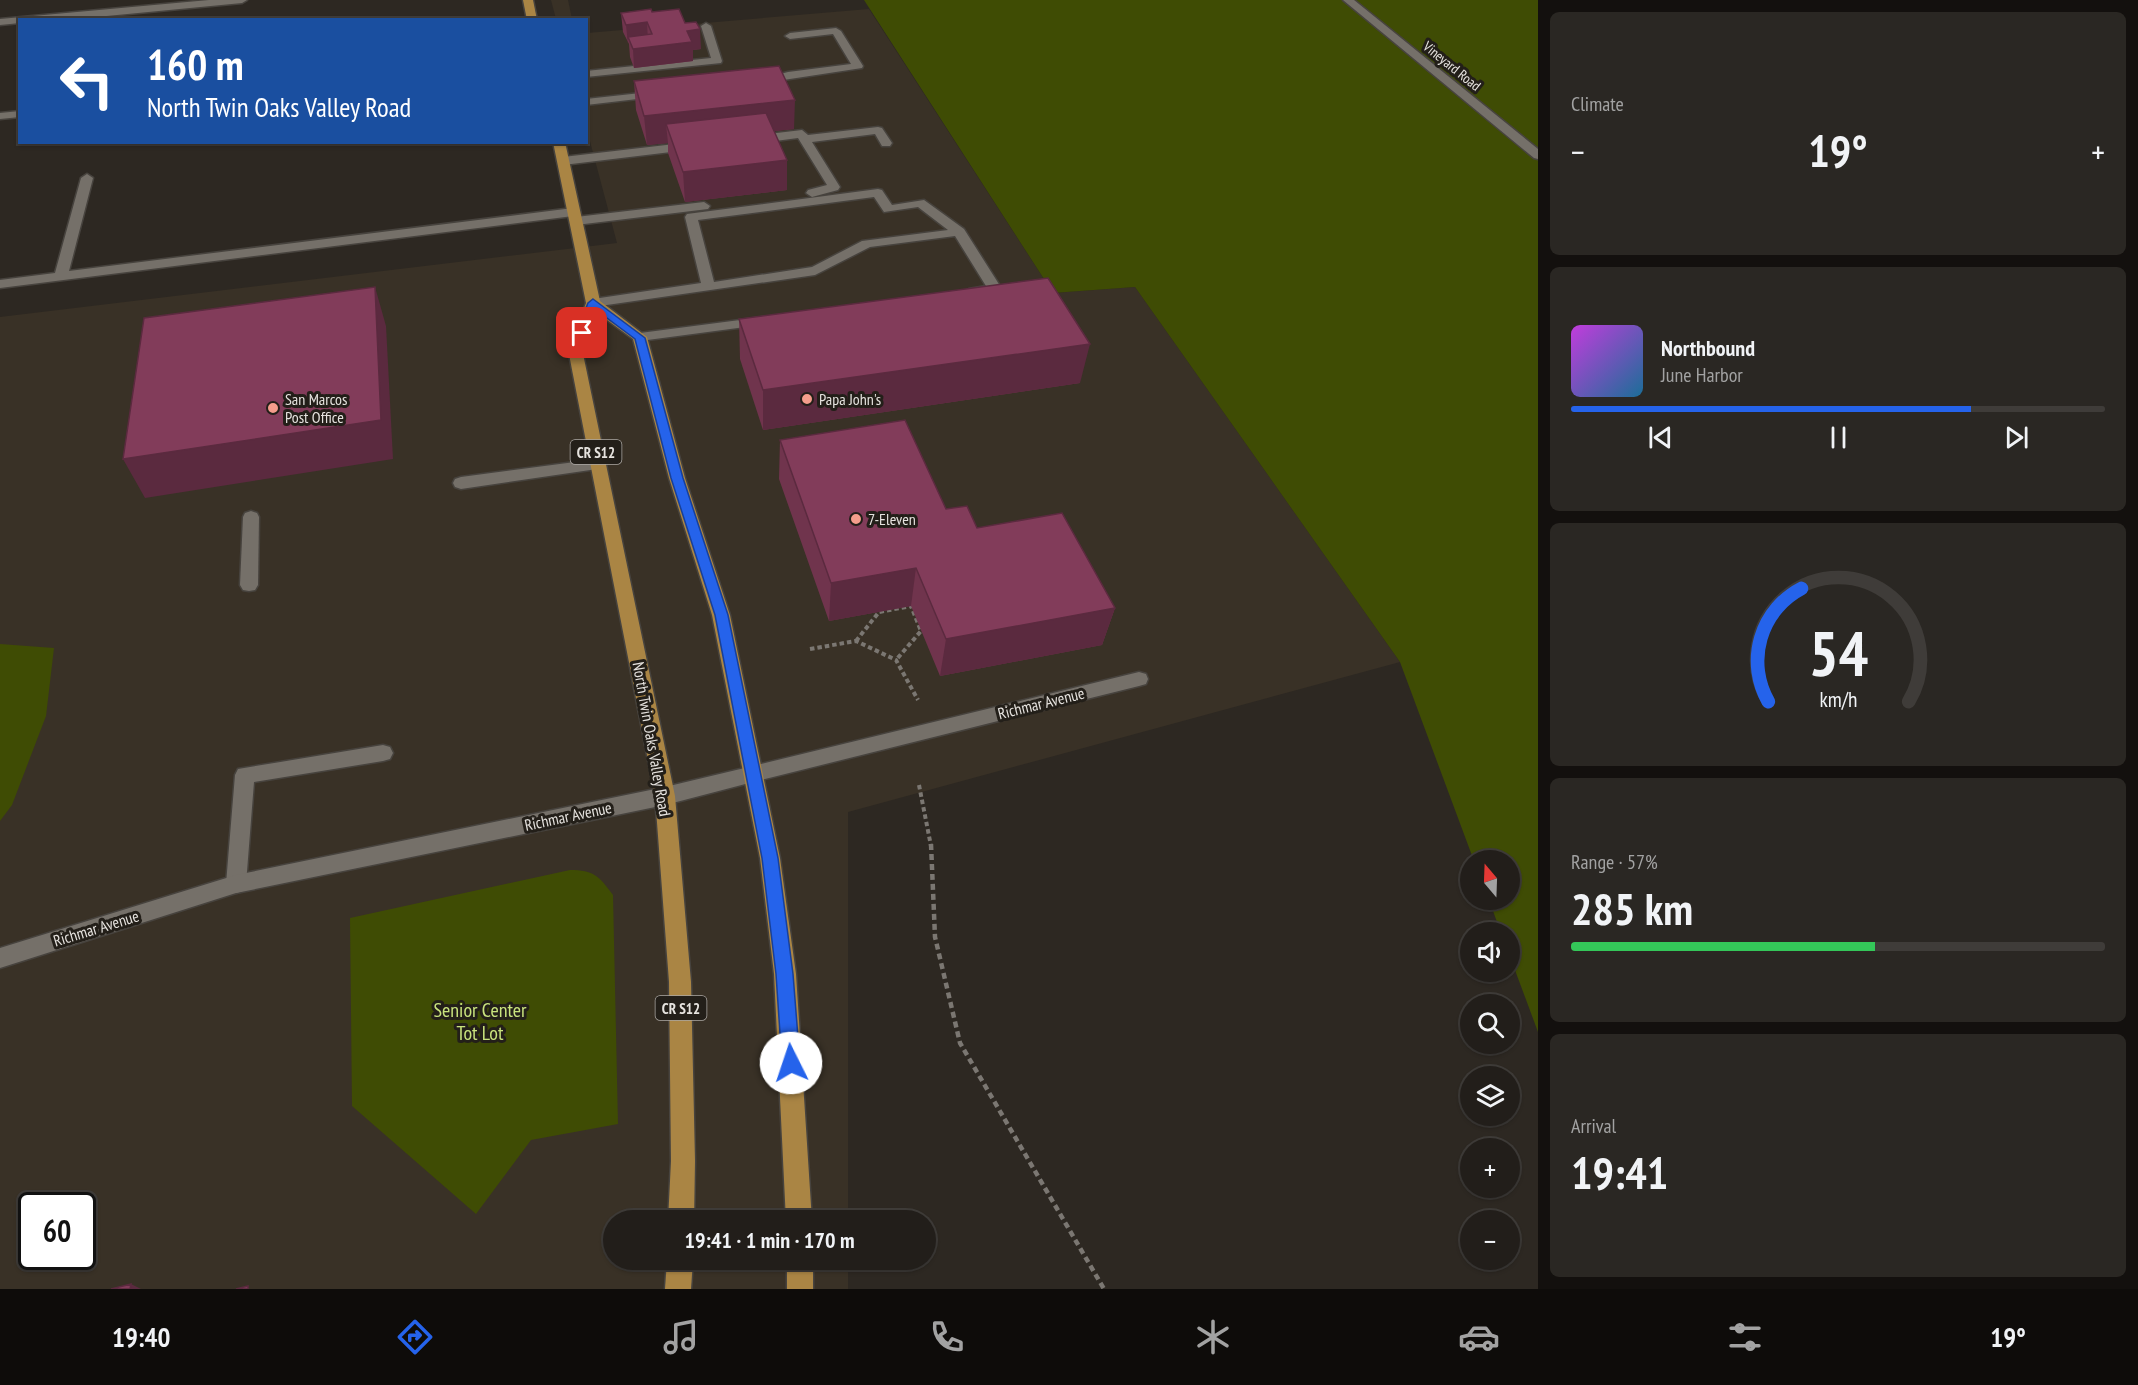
<!DOCTYPE html>
<meta charset="utf-8">
<style>
body{margin:0;font-family:"PT Sans Narrow",sans-serif;background:#2a2723;color:#f1f3f6;height:100vh;display:flex;flex-direction:column;font-size:22px;white-space:nowrap}
*{box-sizing:border-box;margin:0}
p{font-size:20px;color:#a2a2a2}
.icon{flex:none;width:33px;height:33px;fill:none;stroke:currentColor;stroke-width:2;stroke-linecap:round;stroke-linejoin:round}
.map{position:relative;flex:1;overflow:hidden}
.sheet{display:flex;flex-direction:column;gap:12px;padding:12px;background:#13100e;width:600px}
.sheet>*{flex:none}
.guide{position:absolute;left:18px;top:18px;width:570px;height:126px;border-radius:0px;box-shadow:0 2px 4px #0004,0 0 0 2px #3f3c39;background:#1a4fa0;color:#fff;overflow:hidden}
.needle{width:39px;rotate:341deg}
.controls{position:absolute;left:1460px;top:850px;display:grid;gap:12px}
.controls a{display:grid;place-items:center;width:60px;height:60px;border-radius:50%;background:#221e1a;box-shadow:0 2px 4px #0004,0 0 0 2px #3f3c39;font-size:30px}
.speed{position:absolute;left:18px;top:1192px;display:flex;gap:12px;font-size:30px;font-weight:700;text-align:center}
.speed>*{display:grid;place-content:center;width:78px;height:78px;border-radius:50%;background:#221e1a;box-shadow:0 2px 4px #0004,0 0 0 2px #3f3c39;line-height:1}
.speed .limit{border:3px solid #111;border-radius:9px;background:#fff;color:#111}
.pin{position:absolute;display:grid;place-items:center;width:51px;height:51px;color:#fff;margin:-26px;border-radius:12px;box-shadow:0 3px 9px #0006}
.me{position:absolute;width:66px;margin:-33px;rotate:356deg;stroke-linejoin:round;filter:drop-shadow(0 0 4px #0008)}
.turn{display:flex;align-items:center;gap:21px;height:126px;padding:0 30px;font-size:27px}
.turn .icon{width:78px;height:78px;stroke-width:2.5}
.turn b{display:block;font-size:42px;line-height:51px}
.big{font-size:45px;font-weight:600;line-height:1.1}
.sheet .widget{flex:1;display:flex;flex-direction:column;justify-content:center;gap:9px;min-width:0;padding:0 21px;border-radius:9px;background:#2a2723}
.sheet .dial{align-items:center;gap:0}
.dial svg{height:156px;overflow:visible;fill:none;stroke:#3f3c39;stroke-width:7;stroke-linecap:round;text-anchor:middle}
.dial text{fill:#f1f3f6;stroke:none}
.song{display:flex;align-items:center;gap:18px}
.cover{width:72px;height:72px;border-radius:9px;background:linear-gradient(135deg,hsl(290 70% 55%),hsl(200 70% 35%))}
.played{height:6px;border-radius:3px;background:linear-gradient(90deg,#2563eb 75%,#3f3c39 75%)}
.keys{display:flex;justify-content:space-around;direction:ltr}
.heat{display:flex;justify-content:space-between;align-items:center;font-size:33px;direction:ltr}
.charge{height:9px;border-radius:4px;background:linear-gradient(90deg,#34c759 57%,#3f3c39 0)}
.trip{position:absolute;left:603px;top:1210px;width:333px;height:60px;border-radius:30px;background:#221e1a;box-shadow:0 2px 4px #0004,0 0 0 2px #3f3c39;font-weight:600;line-height:60px;text-align:center}
.tab-bar{display:flex;height:96px;justify-content:space-around;align-items:center;background:#0e0c0a;color:#a2a2a2}
.tab-bar .icon{width:42px;height:42px}
.tab-bar .current{color:#2563eb}
.tab-bar b{font-size:27px;color:#f1f3f6}
main{display:flex;flex:1;min-height:0}
.map>svg:first-child{display:block}
.built{fill:#393126;fill-rule:evenodd}
.green{fill:#3f4c04}
.lines{fill:none;stroke-linecap:round;stroke-linejoin:round}
.lane-casing{stroke:#47433e;stroke-width:3}
.street-casing{stroke:#47433e;stroke-width:3}
.secondary-casing{stroke:#47433e;stroke-width:3}
.primary-casing{stroke:#47433e;stroke-width:3}
.path-far1{stroke:#7b7772;stroke-width:4;stroke-dasharray:4.5 3;stroke-linecap:butt}
.path{stroke:#7b7772;stroke-width:4.5;stroke-dasharray:6 4;stroke-linecap:butt}
.lane{fill:#757069;fill-rule:evenodd}
.street{fill:#757069;fill-rule:evenodd}
.secondary{fill:#757069;fill-rule:evenodd}
.primary{fill:#aa8544;fill-rule:evenodd}
.wall{fill:#70344d}
.shaded-wall{fill:#5b2a3f}
.building{fill:#823c5a;stroke:#5b2a3f;stroke-width:1.5}
.route{fill:#2563eb;stroke:#184099;stroke-width:1.5}
.poi-dot{fill:#f49d8c;stroke:#231f19;stroke-width:2}
.labels{text-anchor:middle;dominant-baseline:central;stroke-width:6;stroke-linejoin:round;paint-order:stroke}
.far-street-label{font-size:14px;fill:#e6e3df;stroke:#231f19}
.shield{fill:#231f19;stroke:#aca8a4;stroke-width:1.5}
.shield-label{font-size:15px;font-weight:bold;fill:#e6e3df}
.poi-label{font-size:16px;fill:#e6e3df;stroke:#231f19;text-anchor:start}
.street-label{font-size:16px;fill:#e6e3df;stroke:#231f19}
.near-park-label{font-size:20px;fill:#c9e37d;stroke:#231f19}
</style>
<main>
<div class="map">
<svg width="1538" height="1289" viewBox="0 0 1538 1289">
<rect width="100%" height="100%" fill="#2d2822"/>
<!-- built -->
<g class="built">
<path d="M551,0H568L572,19H556Z"/>
<path d="M869,9L1053,293L1135,287L1400,662L848,812V1221H614V1260H848V1289H0V317L617,243L587,130V33ZM32,1206H82V1257H32Z"/>
</g>
<!-- green -->
<g class="green">
<path d="M864,0H1538V1032L1509,954V933H1501L1489,900H1509V861H1474L1400,662L1135,287L1053,293Z"/>
<path d="M0,644L54,648L46,716L12,805L0,821Z"/>
<path d="M570,870C594,870 599,876 613,895L618,1124L531,1140L476,1214L352,1106L350,918Z"/>
</g>
<g class="lines">
<defs>
<g id="lane">
<path d="M706,23L711,26L722,61L721,63L586,77V71L711,58L701,26Z"/>
<path d="M836,28L841,31L863,66L862,68L757,84V80L788,72L851,64L833,34L790,39L785,36L790,33Z"/>
<path d="M659,91L663,92V96L586,105V99Z"/>
<path d="M20,111V117L0,119V113Z"/>
<path d="M878,127L882,128L892,143L890,146H882L875,134L812,142L840,187L838,190L812,197L806,193L808,190L827,185L798,138L752,144L746,140L752,136L802,130L808,135Z"/>
<path d="M692,142L698,146L696,149L563,165L557,161L563,157Z"/>
<path d="M87,174L93,178L69,271L573,208L579,212L573,216L0,288V280L55,273L81,178Z"/>
<path d="M878,189L882,190L892,205L924,200L964,229L1002,289L1000,292L969,295L967,292L969,289L986,286L955,236L870,247L815,275L593,307L586,303L593,299L701,283L685,217L687,214ZM874,197L884,212L918,207L948,230L862,241L812,267L714,282L698,220Z"/>
<path d="M704,202L710,206L708,209L576,225L570,221L576,217Z"/>
<path d="M763,317L770,321L768,324L640,341L633,337L640,333Z"/>
<path d="M598,459L604,460L606,464L604,468L461,489L455,487L453,483L455,479L461,477Z"/>
<path d="M251,511L257,513L259,517L258,585L255,590L249,591L243,590L240,585L243,517L245,513Z"/>
<path d="M383,745L390,747L393,753L390,759L383,761L254,782L246,884L243,891L236,893L229,891L226,884L235,775L238,769Z"/>
</g>
<g id="street">
<path d="M209,0H247L242,3L65,20H20V23L0,25V19Z"/>
<path d="M1139,672L1146,674L1148,679L1146,684L1139,686L753,782L746,780L743,774L746,768L753,766Z"/>
</g>
<g id="secondary">
<path d="M1343,0H1354L1538,149V159L1534,158Z"/>
<path d="M753,766L760,768L763,774L760,780L753,782L665,805L236,893L0,968V948L236,875L665,787Z"/>
</g>
<g id="primary">
<path d="M523,0H533L537,20H527Z"/>
<path d="M553,142H565L600,301L647,337L685,478L730,615L780,858L796,974L812,1221H786L774,974L760,858L712,615L669,478L633,339L596,312L582,349L675,796L691,982L695,1161L694,1221H668L671,1161L669,982L655,796L568,349L586,303Z"/>
<path d="M667,1260H693L691,1289H665Z"/>
<rect x="787" y="1260" width="26" height="29"/>
</g>
</defs>
<!-- lane casing -->
<use href="#lane" class="lane-casing"/>
<!-- street casing -->
<use href="#street" class="street-casing"/>
<!-- secondary casing -->
<use href="#secondary" class="secondary-casing"/>
<!-- primary casing -->
<use href="#primary" class="primary-casing"/>
<!-- path-far1 -->
<g class="path-far1">
<path d="M856,641L879,612L911,606L921,631L896,660"/>
<path d="M810,649L856,641L896,660L918,700"/>
<path d="M919,785L931,846"/>
</g>
<!-- path -->
<path class="path" d="M931,844L935,937L960,1043L1104,1289"/>
<!-- lane -->
<use href="#lane" class="lane"/>
<!-- street -->
<use href="#street" class="street"/>
<!-- secondary -->
<use href="#secondary" class="secondary"/>
<!-- primary -->
<use href="#primary" class="primary"/>
</g>
<!-- wall -->
<g class="wall">
<path d="M652,12L685,23L701,49L693,50V61L634,68L630,57L629,44L623,32L621,13Z"/>
<path d="M634,81L794,129L774,131L787,190L685,202L668,153V143L647,145L636,110Z"/>
<path d="M739,319L1080,383L763,430L740,359Z"/>
<path d="M780,440L946,509L1115,608L1102,645L940,676L911,606L829,621L779,479Z"/>
</g>
<!-- shaded-wall -->
<g class="shaded-wall">
<path d="M647,22L648,42L628,37V44L626,25Z"/>
<path d="M700,29L701,49L693,50V61L634,68L633,49L687,31Z"/>
<path d="M795,100L794,129L673,142L666,124L668,143L647,145L644,116Z"/>
<path d="M787,160V190L685,202L683,172Z"/>
<path d="M375,287L386,326L393,459L145,498L123,459Z"/>
<path d="M1090,344L1080,383L763,430V390Z"/>
<path d="M916,568L911,606L829,621L831,583Z"/>
<path d="M1115,608L1102,645L940,676L946,639Z"/>
<path d="M131,1284L141,1289H130Z"/>
</g>
<!-- building -->
<g class="building">
<path d="M651,9L652,12L679,9L685,23L696,22L700,29L687,31L692,42L633,49L628,37L652,34L647,22L626,25L621,13Z"/>
<path d="M779,66L795,100L644,116L634,81Z"/>
<path d="M766,113L787,160L683,172L666,124Z"/>
<path d="M1048,278L1090,344L763,390L739,319Z"/>
<path d="M375,287L381,420L123,459L144,318Z"/>
<path d="M905,420L946,509L967,506L977,528L1062,513L1115,608L946,639L916,568L831,583L780,440Z"/>
<path d="M131,1284L130,1289H111Z"/>
<path d="M248,1286V1289H236Z"/>
</g>
<!-- route -->
<path class="route" d="M593,299L645,338L683,478L728,615L778,858L793,974L800,1063L797,1069L791,1072L785,1069L782,1063L776,974L762,858L715,615L671,478L635,339L596,310L585,335H578L576,333L588,303Z"/>
<!-- markers -->
<g class="poi-dot">
<circle cx="807" cy="399" r="6"/>
<circle cx="273" cy="408" r="6"/>
<circle cx="856" cy="519" r="6"/>
</g>
<g class="labels">
<!-- far-street labels -->
<g class="far-street-label">
<text transform="translate(1452 66) rotate(39)">Vineyard Road</text>
</g>
<!-- shield labels -->
<g class="shield">
<rect x="570.5" y="440" width="51" height="24" rx="4.5"/>
<rect x="655.5" y="996" width="51" height="24" rx="4.5"/>
</g>
<g class="shield-label">
<text x="596" y="452">CR S12</text>
<text x="681" y="1008">CR S12</text>
</g>
<!-- poi labels -->
<g class="poi-label">
<text x="285" y="399">San Marcos<tspan x="285" dy="18">Post Office</tspan></text>
<text x="819" y="399">Papa John's</text>
<text x="868" y="519">7-Eleven</text>
</g>
<!-- street labels -->
<g class="street-label">
<text transform="translate(1041 703) rotate(-14)">Richmar Avenue</text>
<text transform="translate(652 739) rotate(80)">North Twin Oaks Valley Road</text>
<text transform="translate(568 816) rotate(-12)">Richmar Avenue</text>
<text transform="translate(96 928) rotate(-17)">Richmar Avenue</text>
</g>
<!-- near-park labels -->
<g class="near-park-label">
<text x="480" y="1010">Senior Center<tspan x="480" dy="23">Tot Lot</tspan></text>
</g>
</g>
</svg>
<div class="controls">
<a><svg class="needle" viewBox="-14 -14 28 28"><path d="M0-13l5 13h-10z" fill="#e53935"/><path d="M0 13l5-13h-10z" fill="#a2a2a2"/></svg></a>
<a><svg class="icon" aria-label="sound" viewBox="0 0 24 24"><path d="M4 9h4l5-4v14l-5-4H4zM17 9q2 3 0 6"/></svg></a>
<a><svg class="icon" aria-label="search" viewBox="0 0 24 24"><circle cx="10" cy="10" r="6"/><path d="M15 15l6 6"/></svg></a>
<a><svg class="icon" aria-label="layers" viewBox="0 0 24 24"><path d="M12 4l9 5-9 5-9-5zM3 14l9 5 9-5"/></svg></a>
<a>+</a>
<a>−</a>
</div>
<div class="speed"><div class="limit">60</div></div>
<div class="pin" style="left:582px;top:333px;background:#d93025"><svg class="icon" aria-label="arrive" viewBox="0 0 24 24"><path d="M6 21V4h12l-3 4 3 4H6"/></svg></div>
<svg class="me" style="left:791px;top:1063px" viewBox="-20 -20 40 40"><circle r="19" fill="#fff"/><path d="M0-13L10 11 0 6-10 11z" fill="#2563eb"/></svg>
<div class="trip">19:41 · 1 min · 170 m</div>
<div class="guide">
<div class="turn"><svg class="icon" aria-label="left" viewBox="0 0 24 24"><path d="M17 20v-9H6M10 6l-5 5 5 5"/></svg><div><b>160 m</b>North Twin Oaks Valley Road</div></div>
</div>
</div>
<section class="sheet">
<div class="widget"><p>Climate</p>
<div class="heat"><a>−</a><b class="big">19°</b><a>+</a></div>
</div>
<div class="widget">
<div class="song"><i class="cover"></i><div><b>Northbound</b><p>June Harbor</p></div></div>
<div class="played"></div>
<div class="keys"><svg class="icon" aria-label="previous" viewBox="0 0 24 24"><path d="M18 5L8 12l10 7zM5 5v14"/></svg><svg class="icon" aria-label="pause" viewBox="0 0 24 24"><path d="M8 5v14M16 5v14"/></svg><svg class="icon" aria-label="next" viewBox="0 0 24 24"><path d="M6 5l10 7-10 7zM19 5v14"/></svg></div>
</div>
<div class="widget dial"><svg viewBox="0 0 100 80">
<path d="M14 69A42 42 0 1 1 86 69"/>
<path d="M14 69A42 42 0 0 1 31 11" stroke="#2563eb"/>
<text x="50" y="56" font-size="32" font-weight="700">54</text>
<text x="50" y="72" font-size="11">km/h</text>
</svg></div>
<div class="widget"><p>Range · 57%</p><b class="big">285 km</b><div class="charge"></div></div>
<div class="widget"><p>Arrival</p><b class="big">19:41</b></div>
</section>
</main>
<nav class="tab-bar">
<b>19:40</b>
<svg class="icon current" aria-label="directions" viewBox="0 0 24 24"><path d="M12 3l9 9-9 9-9-9zM9 14v-3h6M13 9l2 2-2 2"/></svg>
<svg class="icon" aria-label="music" viewBox="0 0 24 24"><path d="M9 18V5l10-2v13"/><circle cx="6" cy="18" r="3"/><circle cx="16" cy="16" r="3"/></svg>
<svg class="icon" aria-label="phone" viewBox="0 0 24 24"><path d="M5 4h4l2 5-3 2q2 4 5 5l2-3 5 2v4C11 20 4 13 5 4z"/></svg>
<svg class="icon" aria-label="climate" viewBox="0 0 24 24"><path d="M12 3v18M4 7l16 10M4 17L20 7"/></svg>
<svg class="icon" aria-label="car" viewBox="0 0 24 24"><path d="M5 17H2v-5l4-1 3-4h7l3 4 3 1v5h-3M9 17h6M6 11h13"/><circle cx="7" cy="17" r="2"/><circle cx="17" cy="17" r="2"/></svg>
<svg class="icon" aria-label="filters" viewBox="0 0 24 24"><path d="M4 7h16M4 17h16"/><circle cx="9" cy="7" r="2"/><circle cx="15" cy="17" r="2"/></svg>
<b>19°</b>
</nav>
